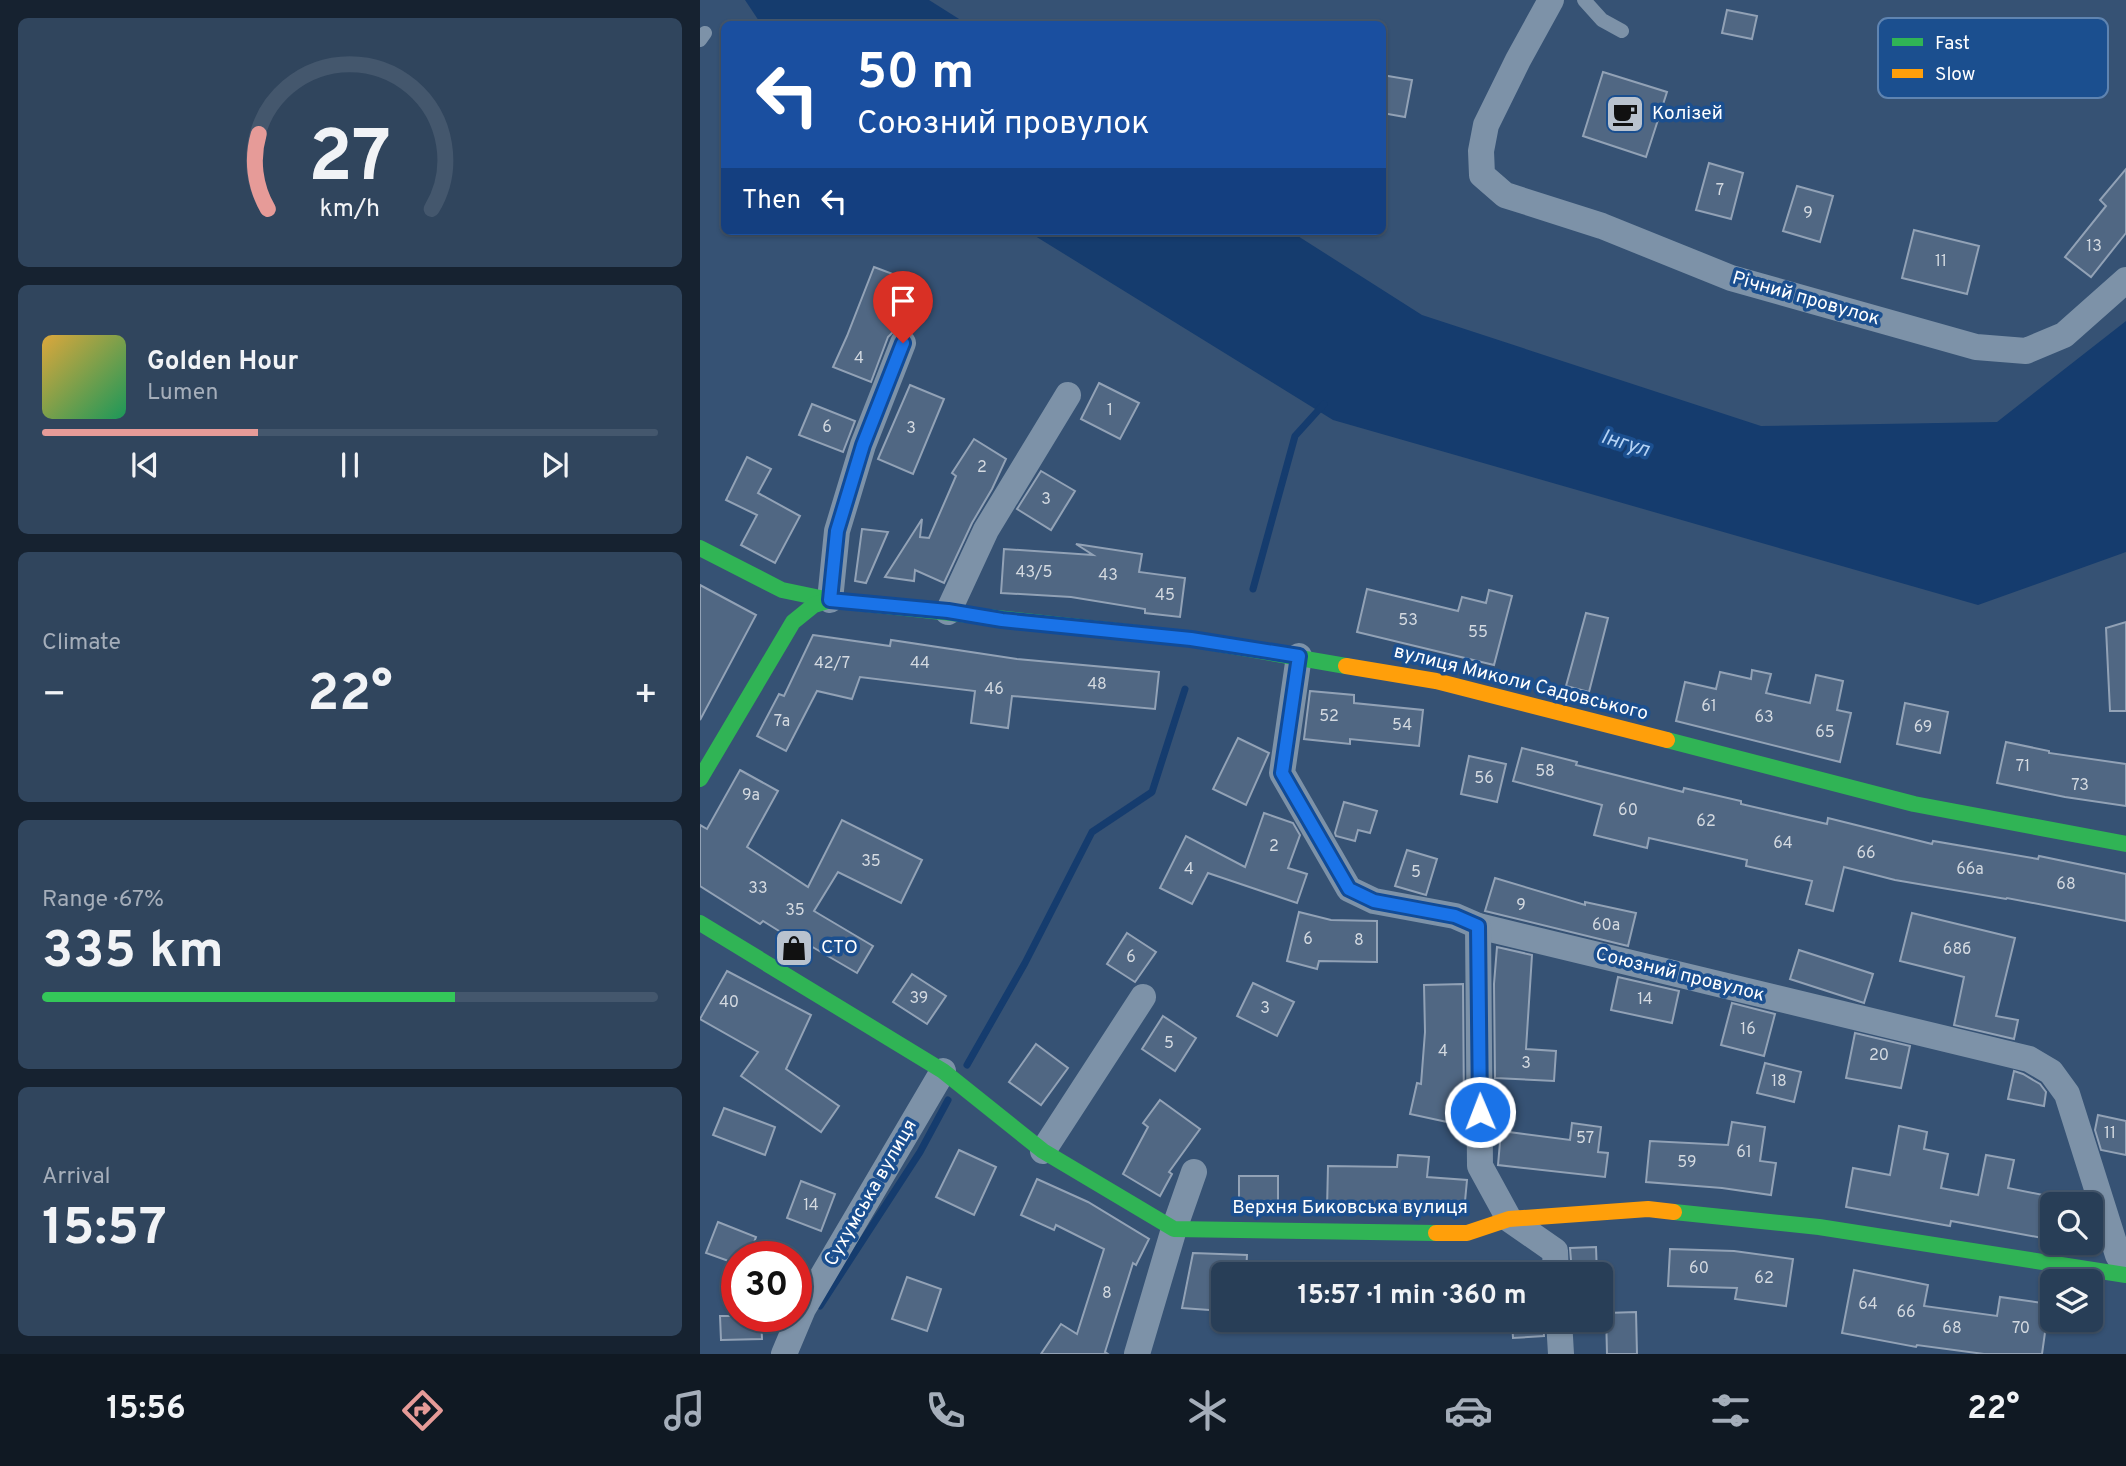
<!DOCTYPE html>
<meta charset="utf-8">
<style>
body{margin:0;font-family:Overpass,sans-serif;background:#30455d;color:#f1f3f6;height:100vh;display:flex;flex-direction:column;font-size:26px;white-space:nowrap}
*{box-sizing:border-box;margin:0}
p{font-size:23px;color:#a5aeba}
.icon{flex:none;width:38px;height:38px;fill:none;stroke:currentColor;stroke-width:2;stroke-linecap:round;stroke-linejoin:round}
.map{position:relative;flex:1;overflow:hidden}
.details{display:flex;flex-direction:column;gap:18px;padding:18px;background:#162230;width:700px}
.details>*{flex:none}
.banner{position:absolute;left:21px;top:21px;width:665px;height:214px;border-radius:10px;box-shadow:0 2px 5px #0004,0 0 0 2px #44576d;background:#1a4fa0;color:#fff;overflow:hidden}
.tools{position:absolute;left:1340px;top:1192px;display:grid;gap:14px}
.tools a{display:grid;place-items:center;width:63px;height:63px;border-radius:10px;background:#283e57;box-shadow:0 2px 5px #0004,0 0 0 2px #44576d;font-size:35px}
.speed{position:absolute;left:21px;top:1241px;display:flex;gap:14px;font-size:35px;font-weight:700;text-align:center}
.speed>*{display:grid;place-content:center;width:91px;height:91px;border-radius:50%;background:#283e57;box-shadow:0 2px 5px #0004,0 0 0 2px #44576d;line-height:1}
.speed .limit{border:10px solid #d22;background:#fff;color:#111}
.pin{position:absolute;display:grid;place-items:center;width:60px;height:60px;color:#fff;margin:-72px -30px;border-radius:50% 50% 50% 0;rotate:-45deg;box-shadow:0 0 7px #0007}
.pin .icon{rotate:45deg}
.me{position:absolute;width:77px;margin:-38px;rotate:359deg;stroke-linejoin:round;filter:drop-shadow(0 0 5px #0008)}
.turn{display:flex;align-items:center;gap:24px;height:147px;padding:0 21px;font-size:32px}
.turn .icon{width:91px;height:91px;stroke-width:2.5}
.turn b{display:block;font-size:49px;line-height:60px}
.then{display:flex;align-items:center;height:66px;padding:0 21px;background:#0003;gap:14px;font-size:26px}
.big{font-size:52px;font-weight:700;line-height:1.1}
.details .card{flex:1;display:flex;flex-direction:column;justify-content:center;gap:10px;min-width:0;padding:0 24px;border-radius:10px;background:#30455d}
.details .dial{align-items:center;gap:0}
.dial svg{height:182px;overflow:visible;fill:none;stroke:#44576d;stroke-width:7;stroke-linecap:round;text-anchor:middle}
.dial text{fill:#f1f3f6;stroke:none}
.song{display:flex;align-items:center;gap:21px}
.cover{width:84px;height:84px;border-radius:10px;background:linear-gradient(135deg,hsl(40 70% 55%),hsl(150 70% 35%))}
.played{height:7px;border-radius:4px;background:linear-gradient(90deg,#e69b98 35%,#44576d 35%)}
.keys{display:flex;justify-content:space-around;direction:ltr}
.heat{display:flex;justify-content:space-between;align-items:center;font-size:38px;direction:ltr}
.charge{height:10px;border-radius:5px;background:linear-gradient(90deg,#34c759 67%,#44576d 0)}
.trip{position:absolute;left:511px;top:1262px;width:402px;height:70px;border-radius:10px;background:#283e57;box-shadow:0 2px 5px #0004,0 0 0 2px #44576d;font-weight:700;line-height:70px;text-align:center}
.menu{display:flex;height:112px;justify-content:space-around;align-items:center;background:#101923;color:#a5aeba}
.menu .icon{width:49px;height:49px}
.menu .selected{color:#e69b98}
.menu b{font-size:32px;color:#f1f3f6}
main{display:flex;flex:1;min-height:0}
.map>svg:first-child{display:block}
.water{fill:#153c6e}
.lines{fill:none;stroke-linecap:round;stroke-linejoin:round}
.stream{stroke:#153c6e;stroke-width:7}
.building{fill:#506783;stroke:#92a2b6;stroke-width:2}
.lane{stroke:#7d92a8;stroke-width:14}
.street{stroke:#7d92a8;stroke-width:26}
.fast{stroke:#30b455;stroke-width:16}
.slow{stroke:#ff9f0a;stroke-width:16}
.route-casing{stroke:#114b97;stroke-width:18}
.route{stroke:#1a73e8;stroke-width:12}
.labels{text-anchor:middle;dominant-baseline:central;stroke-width:7;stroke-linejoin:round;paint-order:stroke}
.number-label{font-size:16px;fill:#d3d9e0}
.poi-label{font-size:19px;fill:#fff;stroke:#1b4f8f;text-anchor:start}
.street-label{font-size:19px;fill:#fff;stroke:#1b4f8f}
.water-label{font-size:21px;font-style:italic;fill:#b5d3f5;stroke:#1b4f8f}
.key{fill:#1b4f8f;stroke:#5f84b1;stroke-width:2}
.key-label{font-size:19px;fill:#fff}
</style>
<main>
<section class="details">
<div class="card dial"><svg viewBox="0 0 100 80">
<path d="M14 69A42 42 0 1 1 86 69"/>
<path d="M14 69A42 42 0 0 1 10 36" stroke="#e69b98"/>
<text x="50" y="56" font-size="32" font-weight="700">27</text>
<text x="50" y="72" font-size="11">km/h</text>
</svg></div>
<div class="card">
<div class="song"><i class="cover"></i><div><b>Golden Hour</b><p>Lumen</p></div></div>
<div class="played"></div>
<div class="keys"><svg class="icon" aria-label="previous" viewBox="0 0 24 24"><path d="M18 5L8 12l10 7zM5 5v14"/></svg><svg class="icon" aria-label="pause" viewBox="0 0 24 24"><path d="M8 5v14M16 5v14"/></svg><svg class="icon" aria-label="next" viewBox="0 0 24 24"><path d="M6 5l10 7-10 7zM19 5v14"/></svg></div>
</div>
<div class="card"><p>Climate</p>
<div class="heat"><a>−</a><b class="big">22°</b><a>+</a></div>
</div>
<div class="card"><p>Range · 67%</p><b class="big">335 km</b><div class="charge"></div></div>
<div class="card"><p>Arrival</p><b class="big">15:57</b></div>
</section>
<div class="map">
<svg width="1426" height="1354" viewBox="0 0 1426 1354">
<rect width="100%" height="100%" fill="#365274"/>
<!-- water -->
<g class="water">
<path d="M45,0H229L267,24H61Z"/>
<path d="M327,231H590L722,315L1061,426L1297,422L1426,321V552L1278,605L633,420Z"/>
</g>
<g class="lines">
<!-- stream -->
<g class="stream">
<path d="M553,589L595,436L624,404"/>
<path d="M267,1065L325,963L392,832L452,792L485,689"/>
<path d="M120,1306L220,1152L248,1100"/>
</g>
</g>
<!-- building -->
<g class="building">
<path d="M1027,10L1057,16L1052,39L1022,33Z"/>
<path d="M903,72L967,92L946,157L883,136Z"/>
<path d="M682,75L712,80L705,117L682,113Z"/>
<path d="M1009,163L1043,173L1031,219L996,210Z"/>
<path d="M1426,169V233L1391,277L1365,257L1406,206L1400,200Z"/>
<path d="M1097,186L1133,196L1120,242L1083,231Z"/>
<path d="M1214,230L1279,246L1267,294L1202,278Z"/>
<path d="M174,267L214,282L196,329L188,337L171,382L133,367L147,336Z"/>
<path d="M399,383L439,403L420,439L381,419Z"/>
<path d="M210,385L244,399L213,474L178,459Z"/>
<path d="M112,404L155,421L143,452L99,435Z"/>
<path d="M274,439L306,459L292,489L272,523L244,583L215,570L214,581L185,577L222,519L220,537L229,538L256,476L252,473Z"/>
<path d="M47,457L71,469L58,493L100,516L75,563L41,545L57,515L26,500Z"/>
<path d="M341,471L375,491L351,530L317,509Z"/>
<path d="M162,529L188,532L166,583L155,581Z"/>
<path d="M376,544L442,554L439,572L485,578L480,617L445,613V609L371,597L301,593L304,549L393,555Z"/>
<path d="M0,585L56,615L0,720Z"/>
<path d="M667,589L758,611L762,597L786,603L789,590L812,596L794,665L657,632Z"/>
<path d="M886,613L908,618L889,692L866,686Z"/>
<path d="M1426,622V711H1410L1406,628Z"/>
<path d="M113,635L190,646L191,640L317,659L459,672L455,709L312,696L308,728L271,723L275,691L160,677L152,699L117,691L86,751L57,736L79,694L84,696Z"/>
<path d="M1052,670L1071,674L1066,693L1110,703L1116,675L1143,681L1137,710L1151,713L1140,762L976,721L985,682L1016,689L1020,672L1051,679Z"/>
<path d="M610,691L654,695V703L723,710L719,746L650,739V744L604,739Z"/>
<path d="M1205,703L1248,712L1240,753L1197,744Z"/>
<path d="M538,738L569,753L546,805L513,789Z"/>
<path d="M1306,742L1349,751V753L1426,764V806L1365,797L1297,783Z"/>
<path d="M822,748L877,762L876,765L983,792L984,788L1041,801V804L1127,824L1128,818L1232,844L1233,841L1338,859L1339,856L1426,874V921L1307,898L1306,899L1195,880L1144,867L1133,911L1106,904L1112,881L1046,866L1047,860L949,838L947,848L894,835L902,805L813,781Z"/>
<path d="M769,756L806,764L797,802L761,794Z"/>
<path d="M40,770L78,791L47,847L108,887L142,820L222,860L201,903L138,872L114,911L173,946L157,973L97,938L95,941L63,921L60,924L0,886V825L7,829Z"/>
<path d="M644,802L677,811L670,833L658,830L655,841L636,836L635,833Z"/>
<path d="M564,813L593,823L600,835L588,868L607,874L597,903L508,873L492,904L460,888L486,836L545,867Z"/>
<path d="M707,850L737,859L726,895L695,886Z"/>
<path d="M795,878L885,905V902L936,913L928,946L785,911Z"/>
<path d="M599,912L631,920L677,921V962L619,961L617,969L587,961Z"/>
<path d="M1212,913L1315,938L1296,1016L1318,1020L1314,1039L1254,1025L1264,977L1200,961Z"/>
<path d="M427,933L456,952L435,982L407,964Z"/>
<path d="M797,947L832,955L826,1049L856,1051L854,1081L795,1078L794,984Z"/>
<path d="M1099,950L1173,974L1164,1003L1090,979Z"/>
<path d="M27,971L111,1015L86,1069L139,1106L121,1132L41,1076L58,1052L0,1019Z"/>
<path d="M212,974L246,996L227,1024L193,1002Z"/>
<path d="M918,977L979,991L972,1023L911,1010Z"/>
<path d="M553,983L594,1002L577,1036L537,1016Z"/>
<path d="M763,984L764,1112L761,1125L710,1114L717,1083L721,1084L725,1032L724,985Z"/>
<path d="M1032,1003L1075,1014L1064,1056L1021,1045Z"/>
<path d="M463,1016L496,1038L475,1071L442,1049Z"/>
<path d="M1155,1033L1210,1046L1201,1088L1146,1078Z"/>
<path d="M336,1044L368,1068L341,1105L309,1082Z"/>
<path d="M1065,1063L1101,1072L1094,1102L1057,1093Z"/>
<path d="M1314,1071L1323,1074L1340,1084L1346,1092L1344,1106L1308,1099Z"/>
<path d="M460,1100L500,1129L469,1172L472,1174L460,1196L423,1174L448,1127L443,1123Z"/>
<path d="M24,1108L75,1127L65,1155L13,1135Z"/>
<path d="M1398,1115L1426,1121V1155L1401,1150L1395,1130Z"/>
<path d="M1032,1122L1065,1127L1060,1161L1076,1163L1071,1195L1022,1188L946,1182L950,1141L1028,1145Z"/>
<path d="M872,1123L901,1127L898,1152L908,1153L905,1177L798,1165L801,1131L870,1140Z"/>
<path d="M1199,1126L1227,1132L1224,1149L1248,1154L1241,1188L1278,1195L1286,1155L1314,1160L1308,1188L1353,1197V1240L1251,1221L1250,1226L1146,1207L1153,1168L1190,1175Z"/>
<path d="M259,1150L296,1167L274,1215L236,1197Z"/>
<path d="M698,1155L729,1157L727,1177L767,1180L764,1212L671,1206V1210L627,1209L628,1166L697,1167Z"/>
<rect x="539" y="1176" width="39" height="33"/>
<path d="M337,1179L388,1202L449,1239L436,1265L433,1263L405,1352L408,1354H341L361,1324L377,1334L404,1249L356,1225L354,1230L321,1215Z"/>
<path d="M101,1181L135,1194L121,1231L87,1218Z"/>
<path d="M18,1222L56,1237L49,1256H37V1264L6,1253Z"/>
<path d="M896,1247L897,1274H872L870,1248Z"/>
<path d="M970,1249L1034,1251L1093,1259L1086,1306L1035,1299L1037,1288L968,1286Z"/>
<path d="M493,1253L547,1255L546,1274H523V1311L482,1308Z"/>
<path d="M1154,1270L1228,1285L1224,1306L1297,1316L1300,1297L1349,1304L1342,1354H1284L1217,1345L1216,1347L1142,1333Z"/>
<path d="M207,1277L241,1289L227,1331L192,1319Z"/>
<path d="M936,1312L937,1354H907L906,1313Z"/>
<path d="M20,1316H61L62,1339L21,1340Z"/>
<path d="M812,1320H843L844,1336L813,1338Z"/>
</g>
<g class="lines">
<!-- lane -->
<g class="lane">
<path d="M884,0L902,20L922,31"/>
<path d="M0,40L5,33"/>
</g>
<!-- street -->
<g class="street">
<path d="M851,0L818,60L786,125L781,151L782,175L805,195L902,226L1031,278L1276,347L1326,351L1364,335L1426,280"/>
<path d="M130,600L137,531L163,445L203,343"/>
<path d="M248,612L286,530L368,395"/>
<path d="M599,656L582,773L649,889L674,901L755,916L778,926L1329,1059L1351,1072L1367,1094L1418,1255L1426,1269"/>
<path d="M778,926L780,1166L809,1219L855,1251L856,1274"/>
<path d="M343,1151L443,997"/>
<path d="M859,1320L861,1354"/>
<path d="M84,1354L103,1309L243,1071"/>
<path d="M437,1354L474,1229L494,1172"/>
</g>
<!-- fast -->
<g class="fast">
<path d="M0,548L82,590L130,600L491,639L646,666"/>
<path d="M967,740L1214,804L1426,844"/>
<path d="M0,779L93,622L114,605L130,600"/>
<path d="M0,923L243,1071L343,1151L474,1229L736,1233"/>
<path d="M974,1212L1119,1227L1426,1275"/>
</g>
<!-- slow -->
<g class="slow">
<path d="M646,666L736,681L967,740"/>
<path d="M736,1233H767L809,1219L948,1209L974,1212"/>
</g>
</g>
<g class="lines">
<defs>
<path id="route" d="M203,343L163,445L137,531L130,600L248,611L302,620L491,639L599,656L582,773L649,889L674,901L755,916L778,926L780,1112"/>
</defs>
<!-- route casing -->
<use href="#route" class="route-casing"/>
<!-- route -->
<use href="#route" class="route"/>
</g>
<!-- icons -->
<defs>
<symbol id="cafe-square" viewBox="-11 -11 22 22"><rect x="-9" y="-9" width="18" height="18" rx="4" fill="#b9c2ce" stroke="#1b4f8f"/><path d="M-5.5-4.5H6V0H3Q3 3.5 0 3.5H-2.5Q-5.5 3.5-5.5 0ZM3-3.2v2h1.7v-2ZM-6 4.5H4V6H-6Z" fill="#111"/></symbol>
<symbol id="shop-square" viewBox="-11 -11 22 22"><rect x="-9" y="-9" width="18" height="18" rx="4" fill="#b9c2ce" stroke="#1b4f8f"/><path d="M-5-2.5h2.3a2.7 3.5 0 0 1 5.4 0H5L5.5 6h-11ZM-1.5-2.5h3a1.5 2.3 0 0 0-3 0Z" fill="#111"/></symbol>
</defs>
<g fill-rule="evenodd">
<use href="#cafe-square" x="903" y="92" width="44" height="44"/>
<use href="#shop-square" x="72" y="926" width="44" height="44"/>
</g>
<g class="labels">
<!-- number labels -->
<g class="number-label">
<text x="1020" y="191">7</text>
<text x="1108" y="214">9</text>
<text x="1394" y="247">13</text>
<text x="1241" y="262">11</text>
<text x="159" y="359">4</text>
<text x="410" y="411">1</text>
<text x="127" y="428">6</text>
<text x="211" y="429">3</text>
<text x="282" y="468">2</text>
<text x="346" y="500">3</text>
<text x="334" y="573">43/5</text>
<text x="408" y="576">43</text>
<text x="465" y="596">45</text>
<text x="708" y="621">53</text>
<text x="778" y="633">55</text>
<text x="132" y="664">42/7</text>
<text x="220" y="664">44</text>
<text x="397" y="685">48</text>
<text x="294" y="690">46</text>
<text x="1009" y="707">61</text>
<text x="629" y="717">52</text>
<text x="1064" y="718">63</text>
<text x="82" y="722">7а</text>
<text x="702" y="726">54</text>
<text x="1223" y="728">69</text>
<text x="1125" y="733">65</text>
<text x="1323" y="767">71</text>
<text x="845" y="772">58</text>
<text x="784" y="779">56</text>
<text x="1380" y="786">73</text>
<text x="51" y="796">9а</text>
<text x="928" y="811">60</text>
<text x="1006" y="822">62</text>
<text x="1083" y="844">64</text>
<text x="574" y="847">2</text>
<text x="1166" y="854">66</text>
<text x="171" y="862">35</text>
<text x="489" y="870">4</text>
<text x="1270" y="870">66а</text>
<text x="716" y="873">5</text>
<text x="1366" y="885">68</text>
<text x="58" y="889">33</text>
<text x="821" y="906">9</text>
<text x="95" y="911">35</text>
<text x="906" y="926">60а</text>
<text x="608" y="940">6</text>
<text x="659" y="941">8</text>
<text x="1257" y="950">68б</text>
<text x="431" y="958">6</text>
<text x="219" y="999">39</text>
<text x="945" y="1000">14</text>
<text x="29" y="1003">40</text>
<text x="565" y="1009">3</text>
<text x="1048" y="1030">16</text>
<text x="469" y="1044">5</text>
<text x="743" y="1052">4</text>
<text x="1179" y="1056">20</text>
<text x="826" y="1064">3</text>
<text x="1079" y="1082">18</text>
<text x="1410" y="1134">11</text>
<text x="885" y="1139">57</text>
<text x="1044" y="1153">61</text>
<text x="987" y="1163">59</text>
<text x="111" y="1206">14</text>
<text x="999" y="1269">60</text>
<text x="1064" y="1279">62</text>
<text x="407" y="1294">8</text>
<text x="1168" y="1305">64</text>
<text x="1206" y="1313">66</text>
<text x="1252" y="1329">68</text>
<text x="1321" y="1329">70</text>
</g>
<!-- poi labels -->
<g class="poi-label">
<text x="952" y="114">Колізей</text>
<text x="121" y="948">СТО</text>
</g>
<!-- street labels -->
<g class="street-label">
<text transform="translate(1106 299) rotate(16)">Річний провулок</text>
<text transform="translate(821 683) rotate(14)">вулиця Миколи Садовського</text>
<text transform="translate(980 975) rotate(14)">Союзний провулок</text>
<text transform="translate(171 1193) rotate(-60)">Сухумська вулиця</text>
<text x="650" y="1208">Верхня Биковська вулиця</text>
</g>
<!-- water labels -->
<g class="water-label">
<text transform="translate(925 444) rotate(17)">Інгул</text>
</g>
</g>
<!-- legend -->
<rect x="1178" y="18" width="230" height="80" rx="10" class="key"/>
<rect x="1192" y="38" width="31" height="8" fill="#30b455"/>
<rect x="1192" y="69" width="31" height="9" fill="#ff9f0a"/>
<g class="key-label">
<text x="1235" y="49">Fast</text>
<text x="1235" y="80">Slow</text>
</g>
</svg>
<div class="tools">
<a><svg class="icon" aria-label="search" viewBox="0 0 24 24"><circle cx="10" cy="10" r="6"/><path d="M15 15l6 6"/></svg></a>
<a><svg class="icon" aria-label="layers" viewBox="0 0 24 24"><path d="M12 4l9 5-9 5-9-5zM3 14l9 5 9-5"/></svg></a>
</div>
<div class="speed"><div class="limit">30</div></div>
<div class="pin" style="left:203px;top:343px;background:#d93025"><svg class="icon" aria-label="arrive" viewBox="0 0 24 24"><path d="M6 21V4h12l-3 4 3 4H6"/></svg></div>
<svg class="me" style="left:780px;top:1112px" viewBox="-20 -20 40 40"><circle r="17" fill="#1a73e8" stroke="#fff" stroke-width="3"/><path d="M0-11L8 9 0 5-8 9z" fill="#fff"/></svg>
<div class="trip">15:57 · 1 min · 360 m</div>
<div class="banner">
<div class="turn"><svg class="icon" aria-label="left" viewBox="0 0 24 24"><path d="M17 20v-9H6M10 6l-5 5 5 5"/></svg><div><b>50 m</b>Союзний провулок</div></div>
<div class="then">Then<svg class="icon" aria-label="left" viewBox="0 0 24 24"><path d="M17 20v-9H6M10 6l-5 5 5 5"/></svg></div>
</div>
</div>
</main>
<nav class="menu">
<b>15:56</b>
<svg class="icon selected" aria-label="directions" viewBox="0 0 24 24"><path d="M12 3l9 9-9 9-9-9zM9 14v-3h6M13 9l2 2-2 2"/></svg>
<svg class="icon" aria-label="music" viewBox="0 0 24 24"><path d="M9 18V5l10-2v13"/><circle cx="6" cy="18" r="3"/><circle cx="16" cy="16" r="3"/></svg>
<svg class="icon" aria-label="phone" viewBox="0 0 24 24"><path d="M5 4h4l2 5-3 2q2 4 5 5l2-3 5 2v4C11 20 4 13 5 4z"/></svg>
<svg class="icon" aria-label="climate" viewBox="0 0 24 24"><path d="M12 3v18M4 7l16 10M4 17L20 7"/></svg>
<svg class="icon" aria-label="car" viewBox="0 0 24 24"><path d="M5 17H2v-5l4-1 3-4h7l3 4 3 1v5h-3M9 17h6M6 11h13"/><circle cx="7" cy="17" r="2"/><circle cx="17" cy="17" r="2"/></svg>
<svg class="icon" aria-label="filters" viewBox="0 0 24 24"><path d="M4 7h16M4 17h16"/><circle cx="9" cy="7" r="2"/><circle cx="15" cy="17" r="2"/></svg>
<b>22°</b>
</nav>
